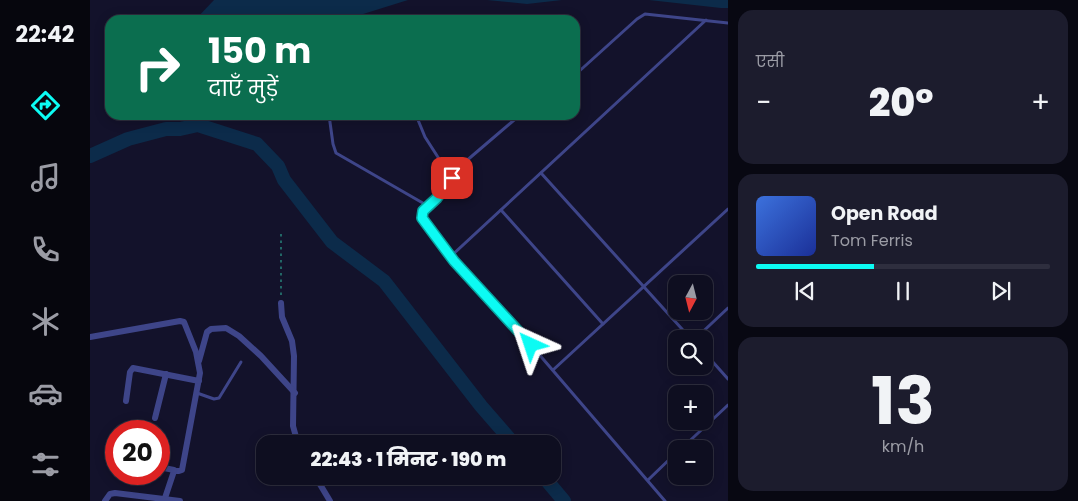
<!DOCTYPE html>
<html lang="hi">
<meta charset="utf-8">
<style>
body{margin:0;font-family:Poppins,"Noto Sans Devanagari",sans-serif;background:#1c1c2d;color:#f1f3f6;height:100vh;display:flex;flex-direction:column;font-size:19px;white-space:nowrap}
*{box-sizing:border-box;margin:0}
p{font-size:16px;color:#9b9ca5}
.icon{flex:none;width:28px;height:28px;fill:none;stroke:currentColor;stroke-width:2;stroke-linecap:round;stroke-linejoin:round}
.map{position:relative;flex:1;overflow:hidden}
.panel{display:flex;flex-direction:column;gap:10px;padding:10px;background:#080812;width:350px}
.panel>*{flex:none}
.banner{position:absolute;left:15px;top:15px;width:475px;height:105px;border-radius:15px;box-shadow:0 2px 12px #0003,0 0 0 1px #2e2e3e;background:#0b6e4f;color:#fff;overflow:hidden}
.needle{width:32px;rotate:187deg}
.controls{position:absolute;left:578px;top:275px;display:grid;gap:10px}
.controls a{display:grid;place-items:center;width:45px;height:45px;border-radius:10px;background:#0e0e20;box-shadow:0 2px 12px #0003,0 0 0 1px #2e2e3e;font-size:25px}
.speed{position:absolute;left:15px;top:420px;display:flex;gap:10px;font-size:25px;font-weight:700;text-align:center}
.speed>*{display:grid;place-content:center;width:65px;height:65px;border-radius:50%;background:#0e0e20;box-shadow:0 2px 12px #0003,0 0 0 1px #2e2e3e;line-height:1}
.speed .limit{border:8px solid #d22;background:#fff;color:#111}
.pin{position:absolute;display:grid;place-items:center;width:42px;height:42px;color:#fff;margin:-21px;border-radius:10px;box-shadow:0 2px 8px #0006}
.me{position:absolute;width:55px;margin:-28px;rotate:318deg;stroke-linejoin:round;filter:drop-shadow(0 0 4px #0008)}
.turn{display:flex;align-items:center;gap:18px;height:105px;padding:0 20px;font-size:22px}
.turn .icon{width:65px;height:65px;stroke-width:2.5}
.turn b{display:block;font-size:35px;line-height:42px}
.big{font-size:38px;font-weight:800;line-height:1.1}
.panel .tile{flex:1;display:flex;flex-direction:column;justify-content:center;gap:8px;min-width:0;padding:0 18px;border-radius:15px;background:#1c1c2d}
.panel .dial{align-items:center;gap:0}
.dial b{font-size:65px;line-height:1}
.song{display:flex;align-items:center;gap:15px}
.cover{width:60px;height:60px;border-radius:8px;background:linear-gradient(135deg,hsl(220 70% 55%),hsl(230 70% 35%))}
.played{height:5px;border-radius:2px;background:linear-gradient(90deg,#0cfbf3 40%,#2e2e3e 40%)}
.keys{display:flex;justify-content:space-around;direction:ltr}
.heat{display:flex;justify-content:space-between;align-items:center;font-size:28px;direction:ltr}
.trip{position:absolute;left:166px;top:435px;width:305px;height:50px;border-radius:15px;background:#0e0e20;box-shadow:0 2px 12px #0003,0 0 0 1px #2e2e3e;font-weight:800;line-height:50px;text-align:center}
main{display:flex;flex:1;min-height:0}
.tab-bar{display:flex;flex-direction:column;width:90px;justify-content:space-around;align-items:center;background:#06060d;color:#9b9ca5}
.tab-bar .icon{width:35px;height:35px}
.tab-bar .on{color:#0cfbf3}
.tab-bar b{font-size:22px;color:#f1f3f6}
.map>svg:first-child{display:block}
.water{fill:#0c2b4a}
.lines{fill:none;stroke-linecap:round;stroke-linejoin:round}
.river{stroke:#0c2b4a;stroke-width:14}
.path{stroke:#33bca2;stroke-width:1;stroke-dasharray:2.5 4;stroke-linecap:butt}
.lane{stroke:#3e4589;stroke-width:3}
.street{stroke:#3e4589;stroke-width:6}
.route-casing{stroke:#08a39e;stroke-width:12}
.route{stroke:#0cfbf3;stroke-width:9}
</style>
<main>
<nav class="tab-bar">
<b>22:42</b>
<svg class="icon on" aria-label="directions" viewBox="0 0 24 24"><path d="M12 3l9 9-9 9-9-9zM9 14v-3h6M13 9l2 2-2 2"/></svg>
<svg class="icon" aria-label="music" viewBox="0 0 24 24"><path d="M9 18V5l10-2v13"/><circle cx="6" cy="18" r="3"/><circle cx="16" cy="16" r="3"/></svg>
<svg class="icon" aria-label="phone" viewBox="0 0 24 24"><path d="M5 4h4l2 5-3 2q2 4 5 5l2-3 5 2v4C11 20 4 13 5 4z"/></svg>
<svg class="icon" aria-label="climate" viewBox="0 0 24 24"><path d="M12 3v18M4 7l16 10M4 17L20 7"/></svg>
<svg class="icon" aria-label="car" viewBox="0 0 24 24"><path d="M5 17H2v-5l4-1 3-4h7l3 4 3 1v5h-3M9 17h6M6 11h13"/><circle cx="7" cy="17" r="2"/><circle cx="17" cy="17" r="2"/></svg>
<svg class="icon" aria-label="filters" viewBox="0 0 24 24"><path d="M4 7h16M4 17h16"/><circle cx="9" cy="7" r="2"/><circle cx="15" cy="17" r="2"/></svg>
</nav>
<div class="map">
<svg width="638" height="501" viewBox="0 0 638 501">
<rect width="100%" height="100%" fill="#13122b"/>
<!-- water -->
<g class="water">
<path d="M124,0H318L254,20H105Z"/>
<path d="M397,0H472L437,4Z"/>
<path d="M559,0H638V8H631Z"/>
</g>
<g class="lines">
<!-- river -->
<g class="river">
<path d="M0,156L38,139L76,129H90L108,125L167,144L188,166L194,180L242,242L294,281L391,406L424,444"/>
<path d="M453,476L474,501"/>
</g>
<!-- path -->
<path class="path" d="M191,234V297"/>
<!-- lane -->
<g class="lane">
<path d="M485,75L547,19L555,14L638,23"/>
<path d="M239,115L243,144L246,153L338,206"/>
<path d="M326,115L335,137L362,179"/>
<path d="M430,115L375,162L347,198L333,211L332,218L372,270L441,345L575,501"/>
<path d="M451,173L601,339"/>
<path d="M411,210L513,324"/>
<path d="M360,257L616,20"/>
<path d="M605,339L638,308"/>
<path d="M614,352L638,379"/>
<path d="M463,370L638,209"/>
<path d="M107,393L124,399L129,398L151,362"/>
<path d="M591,449L638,405"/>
<path d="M558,480L586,453"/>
</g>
<!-- street -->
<g class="street">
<path d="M191,303L192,317L202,341L204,356L203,426L208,444"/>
<path d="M0,337L90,321L94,322L106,352L110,373L92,470L89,471H84L74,501"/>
<path d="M109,361L117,332L121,329L136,328L149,336L171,356L205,393"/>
<path d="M36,401L40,372L43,368L109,381"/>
<path d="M65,418L76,374"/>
<path d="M69,467L84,470"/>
<path d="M225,476L240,501"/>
<path d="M15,501L20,494L25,493L90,501"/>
</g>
</g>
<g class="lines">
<defs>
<path id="route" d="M362,178L347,198L333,211L332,218L364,261L441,345"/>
</defs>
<!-- route casing -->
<use href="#route" class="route-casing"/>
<!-- route -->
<use href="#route" class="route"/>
</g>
</svg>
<div class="controls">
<a><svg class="needle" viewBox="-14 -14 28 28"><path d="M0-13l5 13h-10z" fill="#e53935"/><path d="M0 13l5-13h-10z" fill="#9b9ca5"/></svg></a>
<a><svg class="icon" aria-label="search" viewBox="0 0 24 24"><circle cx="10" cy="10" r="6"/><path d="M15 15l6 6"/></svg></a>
<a>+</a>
<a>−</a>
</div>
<div class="speed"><div class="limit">20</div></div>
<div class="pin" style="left:362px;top:178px;background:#d93025"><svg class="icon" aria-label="arrive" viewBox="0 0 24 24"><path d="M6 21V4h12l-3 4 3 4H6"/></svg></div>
<svg class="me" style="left:441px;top:345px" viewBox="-20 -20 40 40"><path d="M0-17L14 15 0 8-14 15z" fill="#0cfbf3" stroke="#fff" stroke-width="4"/></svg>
<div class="trip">22:43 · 1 मिनट · 190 m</div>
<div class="banner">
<div class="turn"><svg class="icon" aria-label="right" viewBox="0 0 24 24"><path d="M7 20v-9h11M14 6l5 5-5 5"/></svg><div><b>150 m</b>दाएँ मुड़ें</div></div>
</div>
</div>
<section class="panel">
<div class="tile"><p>एसी</p>
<div class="heat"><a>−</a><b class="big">20°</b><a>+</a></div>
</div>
<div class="tile">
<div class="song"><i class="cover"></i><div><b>Open Road</b><p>Tom Ferris</p></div></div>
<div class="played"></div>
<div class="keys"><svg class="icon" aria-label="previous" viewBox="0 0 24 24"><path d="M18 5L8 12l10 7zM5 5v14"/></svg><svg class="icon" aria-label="pause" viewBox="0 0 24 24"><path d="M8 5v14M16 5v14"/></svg><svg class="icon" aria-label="next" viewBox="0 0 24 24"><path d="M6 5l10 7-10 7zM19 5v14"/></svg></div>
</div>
<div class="tile dial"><b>13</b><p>km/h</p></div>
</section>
</main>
